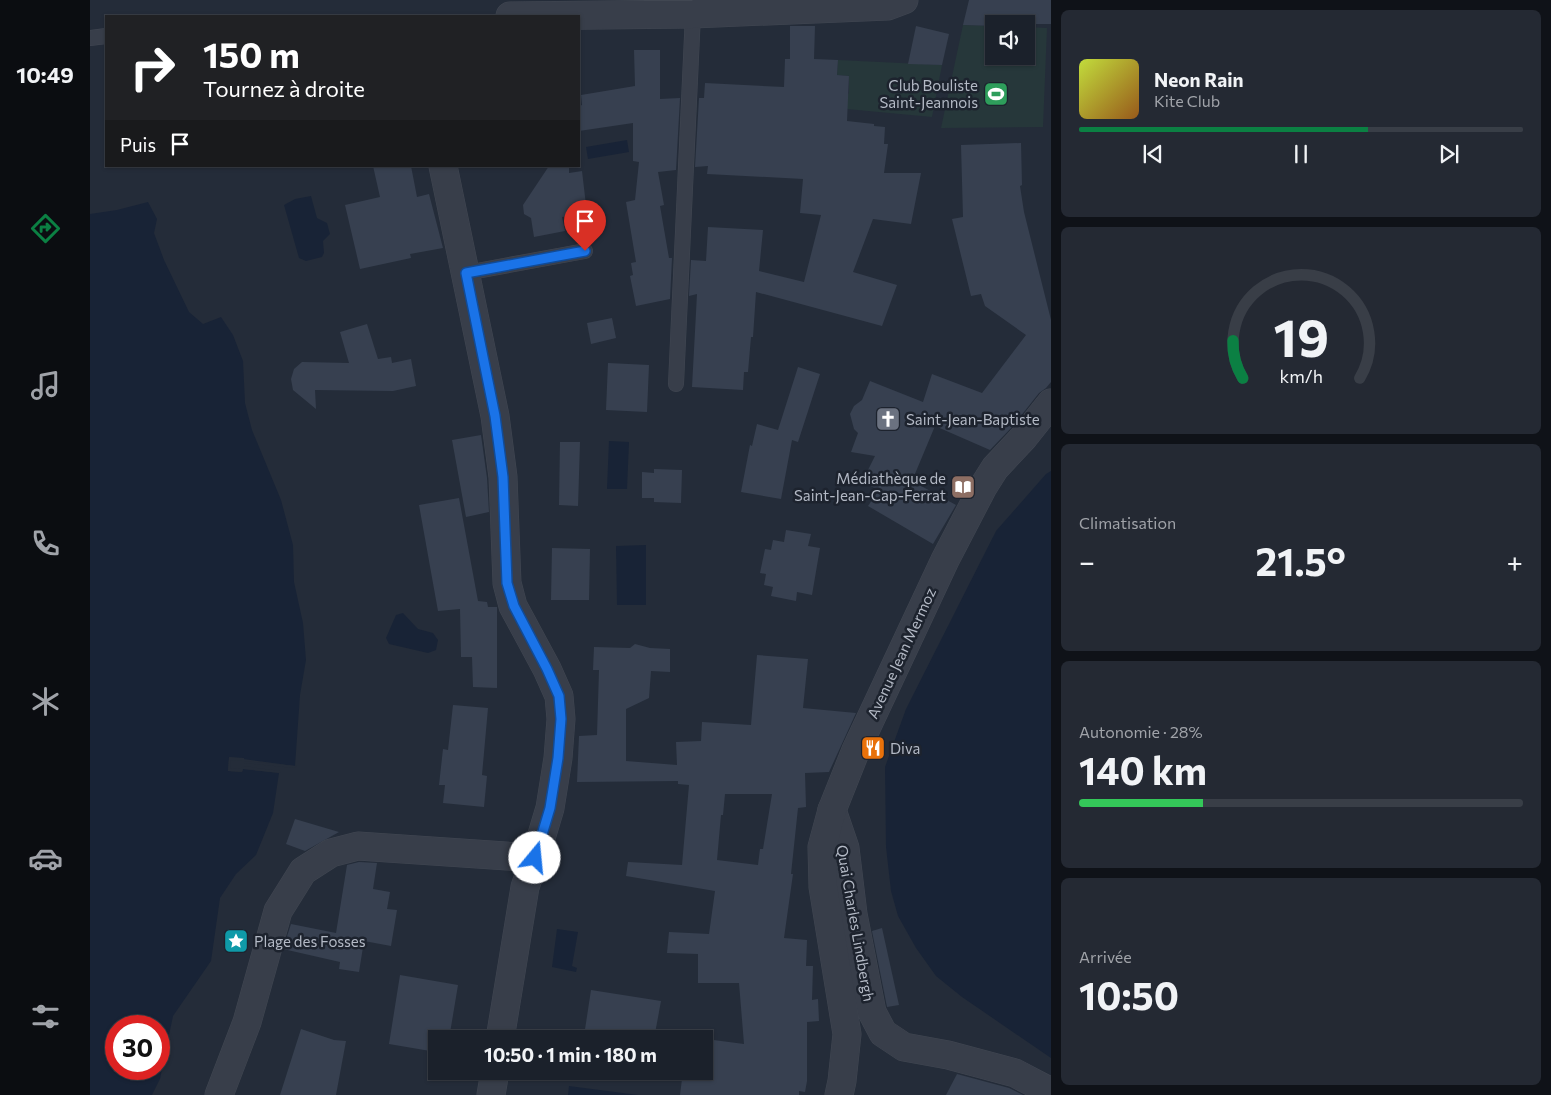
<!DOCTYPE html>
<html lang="fr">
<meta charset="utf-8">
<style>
body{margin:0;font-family:Commissioner,sans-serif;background:#242933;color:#f1f3f6;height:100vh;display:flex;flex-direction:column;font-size:19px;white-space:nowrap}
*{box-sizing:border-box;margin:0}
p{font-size:16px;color:#a0a3a9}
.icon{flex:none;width:28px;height:28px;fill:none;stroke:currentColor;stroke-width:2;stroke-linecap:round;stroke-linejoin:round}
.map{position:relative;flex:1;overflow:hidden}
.drawer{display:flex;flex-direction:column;gap:10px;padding:10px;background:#0f1218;width:500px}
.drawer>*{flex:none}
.banner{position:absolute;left:15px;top:15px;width:475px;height:152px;border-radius:0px;box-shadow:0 1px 4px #0004,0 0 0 1px #393e47;background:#202124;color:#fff;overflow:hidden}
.tools{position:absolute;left:895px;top:15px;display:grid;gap:10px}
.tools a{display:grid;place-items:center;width:50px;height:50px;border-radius:0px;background:#1b212b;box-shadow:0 1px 4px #0004,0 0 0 1px #393e47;font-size:25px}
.speed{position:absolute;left:15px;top:1015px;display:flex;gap:10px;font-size:25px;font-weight:700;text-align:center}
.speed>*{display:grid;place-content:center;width:65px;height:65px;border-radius:50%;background:#1b212b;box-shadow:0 1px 4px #0004,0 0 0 1px #393e47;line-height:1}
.speed .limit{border:8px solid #d22;background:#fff;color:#111}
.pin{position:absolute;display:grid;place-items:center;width:42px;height:42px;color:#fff;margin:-51px -21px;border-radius:50% 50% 50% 0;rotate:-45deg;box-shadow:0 0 5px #0007}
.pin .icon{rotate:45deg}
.me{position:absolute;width:55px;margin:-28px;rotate:17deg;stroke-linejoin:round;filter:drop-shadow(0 0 4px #0008)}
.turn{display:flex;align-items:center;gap:18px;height:105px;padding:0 15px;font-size:22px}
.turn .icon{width:65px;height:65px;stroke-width:2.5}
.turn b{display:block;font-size:35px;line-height:42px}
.then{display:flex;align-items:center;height:48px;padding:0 15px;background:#0003;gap:10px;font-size:19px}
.big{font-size:38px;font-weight:700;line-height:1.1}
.drawer .widget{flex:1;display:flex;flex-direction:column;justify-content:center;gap:8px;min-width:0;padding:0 18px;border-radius:8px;background:#242933}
.drawer .dial{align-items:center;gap:0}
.dial svg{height:130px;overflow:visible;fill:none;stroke:#393e47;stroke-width:7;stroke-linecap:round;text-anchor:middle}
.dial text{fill:#f1f3f6;stroke:none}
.song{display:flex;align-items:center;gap:15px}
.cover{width:60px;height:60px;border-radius:8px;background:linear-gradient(135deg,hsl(70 70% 55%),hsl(30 70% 35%))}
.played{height:5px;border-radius:2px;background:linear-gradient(90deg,#0b8043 65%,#393e47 65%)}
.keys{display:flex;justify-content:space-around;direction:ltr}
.heat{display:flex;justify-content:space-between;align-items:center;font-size:28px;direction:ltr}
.charge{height:8px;border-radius:4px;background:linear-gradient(90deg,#34c759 28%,#393e47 0)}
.trip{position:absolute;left:338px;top:1030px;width:285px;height:50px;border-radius:0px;background:#1b212b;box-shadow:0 1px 4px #0004,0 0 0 1px #393e47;font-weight:700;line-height:50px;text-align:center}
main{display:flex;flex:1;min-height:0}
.dock{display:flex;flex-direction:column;width:90px;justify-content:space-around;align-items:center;background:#0b0d11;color:#a0a3a9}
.dock .icon{width:35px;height:35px}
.dock .selected{color:#0b8043}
.dock b{font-size:22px;color:#f1f3f6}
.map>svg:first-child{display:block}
.green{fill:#26373a}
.water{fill:#182336;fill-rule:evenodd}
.pier{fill:#242c39}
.building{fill:#374050;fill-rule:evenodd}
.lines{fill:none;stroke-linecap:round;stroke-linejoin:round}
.lane-casing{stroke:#414752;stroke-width:16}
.street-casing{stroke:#414752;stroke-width:29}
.lane{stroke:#383e4a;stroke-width:15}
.street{stroke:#383e4a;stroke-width:28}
.route-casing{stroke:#114b97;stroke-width:12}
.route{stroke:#1a73e8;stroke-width:9}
.labels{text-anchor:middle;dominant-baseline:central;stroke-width:5;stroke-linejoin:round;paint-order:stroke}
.poi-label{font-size:15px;fill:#b3b9c5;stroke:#1d232e;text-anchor:start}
.street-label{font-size:15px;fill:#b3b9c5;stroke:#1d232e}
</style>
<main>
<nav class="dock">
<b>10:49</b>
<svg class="icon selected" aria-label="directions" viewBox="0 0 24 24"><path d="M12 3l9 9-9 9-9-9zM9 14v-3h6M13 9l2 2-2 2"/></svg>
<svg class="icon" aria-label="music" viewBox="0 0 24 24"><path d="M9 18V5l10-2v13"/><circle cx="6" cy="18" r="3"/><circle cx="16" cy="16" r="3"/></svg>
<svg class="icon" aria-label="phone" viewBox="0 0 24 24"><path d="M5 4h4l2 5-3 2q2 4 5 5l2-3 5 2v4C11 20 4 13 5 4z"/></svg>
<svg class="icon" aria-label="climate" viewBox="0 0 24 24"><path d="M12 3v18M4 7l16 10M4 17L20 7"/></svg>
<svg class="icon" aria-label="car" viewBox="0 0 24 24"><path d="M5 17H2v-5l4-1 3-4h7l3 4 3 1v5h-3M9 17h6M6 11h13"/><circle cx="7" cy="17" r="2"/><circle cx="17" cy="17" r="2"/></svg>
<svg class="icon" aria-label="filters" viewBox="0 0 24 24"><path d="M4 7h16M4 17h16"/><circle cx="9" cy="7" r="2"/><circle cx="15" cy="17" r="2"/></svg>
</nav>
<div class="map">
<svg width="961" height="1095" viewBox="0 0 961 1095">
<rect width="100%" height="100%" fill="#242c39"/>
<!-- green -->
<g class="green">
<path d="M873,25L904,26V56H936V27L957,28L953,127L851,128Z"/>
<path d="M748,60L852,65L842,117L746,108L759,93V76L747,75Z"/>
</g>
<!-- water -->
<g class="water">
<path d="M537,140L539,152L498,159L496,147Z"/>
<path d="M221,196L227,218L237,223L240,234L233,241L234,253L232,257L216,261L209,258L194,205L205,199Z"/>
<path d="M58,202L67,219L64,233L74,260L99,312L113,324L131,317L143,335L153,361L155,403L162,430L191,500L203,545L204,582L213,623L216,660L210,695L205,766L139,757L138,771L152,772L153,769L189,773L183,813L166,855L146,874L130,898L121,961L83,1016L70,1079L62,1095H0V214L27,210ZM26,1026H69V1069H26Z"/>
<path d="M519,441L539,442L537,489H517Z"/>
<path d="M961,471V1058L872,997L846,976L826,948L808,916L801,891L796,847L795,767L816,709L906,531L956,474Z"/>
<path d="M556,545V605H527L526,546Z"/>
<path d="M313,613L328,629L343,633L348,640L346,650L338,653L299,644L296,638L306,615Z"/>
<path d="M467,929L488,932L482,966L487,968L486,972L462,967Z"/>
<path d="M479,1086L548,1095H478Z"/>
</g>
<!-- pier -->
<path class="pier" d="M139,757L154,758V761L207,766L204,768L154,763L152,761L141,760L140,768L150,769L153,766L190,771L191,773L153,769L152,772L138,771Z"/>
<!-- building -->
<g class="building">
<path d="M879,0H961V24H904V26L873,25Z"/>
<path d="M700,26H725L724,59L748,60L747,75L759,76L757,121L784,124V126L795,127L794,144H798L794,173H831L821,224L783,219L763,272L807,285L792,326L666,292L663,337H661L658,372H654L653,390L602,387L607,294L599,296L601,260L616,261L618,227L673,230L669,271L714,282L731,215L710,213L713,179L617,174L618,166L605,167L609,98H614L615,83L694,87L695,59H700Z"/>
<path d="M826,26L859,34L852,65L818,64Z"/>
<path d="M544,50H570V99L590,98L586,170L568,172L574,205L570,206L579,258H582L580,299L546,306L540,276L543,275L541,263L546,262L536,202L545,200L549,162L543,161V123L489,131V106L492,105L491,95L545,86Z"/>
<path d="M931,143L932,185L930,186L934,212L961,320V382L956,388L949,393L922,427L900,450L845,426L822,481L866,505L843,544L778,506L789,490L772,482L785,456L761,452L768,433L764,429L760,414L764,406L772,400L780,381L833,402L842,374L892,393L936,335L895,306L891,294L881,296L862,219L873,217L871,145Z"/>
<path d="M283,166H321L327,197L339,194L353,248L320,254L321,258L270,269L255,205L290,197Z"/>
<path d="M459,166H479V173L492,171L496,205L484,206L485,215L472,217L475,231L444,237L441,218L434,214L433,205Z"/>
<path d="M522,318L526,338L501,344L497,323Z"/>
<path d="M277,324L288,359L301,357L302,363L321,359L326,386L303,391L225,390L226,409L203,390L201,379L204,369L212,362L259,363L250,332Z"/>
<path d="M518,363L559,365L557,412L516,410Z"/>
<path d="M708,367L730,374L708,442L702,440L691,499L651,492L660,445L662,446L667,424L688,430Z"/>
<path d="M391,435L397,478L399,512L376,517L362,440Z"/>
<path d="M470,442H490L488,506L469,505Z"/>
<path d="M564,469L592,470L591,503L564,502V498H552V472L564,473Z"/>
<path d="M369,498L388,601L397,602L398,607H407V688L383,687L382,657H371L370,609L348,611L329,505Z"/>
<path d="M696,530L721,534L718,546L730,548L722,595L707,592L706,601L681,596L683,587L674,585L676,574L670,573L675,549L681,550L683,540L694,542Z"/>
<path d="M462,548L500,549L499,600H461Z"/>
<path d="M545,644L560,648L580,649V672L561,671L559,698L536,709V761L587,765L586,742L611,741L612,722L661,725L667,655L718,659L713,708L766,713L739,772L715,773L716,807L708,808L701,874H703L694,938L717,940L716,966H723L722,1000L728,999L729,1021L717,1022V1081L715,1092L709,1091V1095H590L593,1071H614V1051L616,1039L654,1044L649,983H608V954L577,953L579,932L619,934L625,891L536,876L538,862L592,865L599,785L588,784V781L487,782L489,736L507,735L509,670H503L504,647L540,648ZM635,794H682L673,849H670L668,865L627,860L631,815H633Z"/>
<path d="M363,705L398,708L392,775L397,776L394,807L353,803L355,785H349L353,749L358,750Z"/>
<path d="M205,819L249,832L215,851L196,844Z"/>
<path d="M269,862L287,863L283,889L300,892L297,909L307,910L301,946L274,941L269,972L249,969L250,962L193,949L201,924L246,933L257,865Z"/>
<path d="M792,928L809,1005L797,1007L782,931Z"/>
<path d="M310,975L368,985L359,1039H346V1052L299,1044Z"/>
<path d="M501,990L571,1001L564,1039H506L494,1036Z"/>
<path d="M211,1029L244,1040L256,1041L246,1095H190Z"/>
<path d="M867,1074L919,1088L933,1095H856Z"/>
</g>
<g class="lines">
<defs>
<g id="lane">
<path d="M0,38L16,36"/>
<path d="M376,273L495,251"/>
<path d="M586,384L603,14"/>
</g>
<g id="street">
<path d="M420,16L603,14L798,6L814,0"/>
<path d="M742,810L755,848L763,914L782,1012L793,1033L814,1047L858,1055L925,1073L961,1092"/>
<path d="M410,1039L435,887L445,858"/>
<path d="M129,1095L157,1022L188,911L213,871L241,853L268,846L445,858L460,808L468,758L471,719L469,696L457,669L423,606L417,583L413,477L405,416L353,166"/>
<path d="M401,1095L405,1071"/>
<path d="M749,1095L752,1081L757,1034L733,887L732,847L742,810L766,750L855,560L893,487L905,468L934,437L961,403"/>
</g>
</defs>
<!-- lane casing -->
<use href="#lane" class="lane-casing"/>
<!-- street casing -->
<use href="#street" class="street-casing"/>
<!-- lane -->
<use href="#lane" class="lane"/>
<!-- street -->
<use href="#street" class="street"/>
</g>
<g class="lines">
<defs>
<path id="route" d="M445,858L460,808L468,758L471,719L469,696L457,669L424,606L417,583L413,477L405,416L376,273L495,251"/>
</defs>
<!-- route casing -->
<use href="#route" class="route-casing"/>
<!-- route -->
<use href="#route" class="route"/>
</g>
<!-- icons -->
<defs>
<symbol id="stadium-square" viewBox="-11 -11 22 22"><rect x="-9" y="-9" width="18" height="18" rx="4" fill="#2e9e5b" stroke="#1d232e"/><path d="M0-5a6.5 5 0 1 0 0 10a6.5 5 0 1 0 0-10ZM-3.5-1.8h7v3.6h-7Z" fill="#fff"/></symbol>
<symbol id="church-square" viewBox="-11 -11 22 22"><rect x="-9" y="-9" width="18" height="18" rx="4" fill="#6b7280" stroke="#1d232e"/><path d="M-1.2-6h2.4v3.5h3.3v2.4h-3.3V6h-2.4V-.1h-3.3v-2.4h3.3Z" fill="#fff"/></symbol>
<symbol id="library-square" viewBox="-11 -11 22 22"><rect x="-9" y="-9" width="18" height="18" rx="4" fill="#8d6e63" stroke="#1d232e"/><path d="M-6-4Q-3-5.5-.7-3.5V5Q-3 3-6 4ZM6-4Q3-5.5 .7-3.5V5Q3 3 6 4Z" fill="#fff"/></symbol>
<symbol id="restaurant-square" viewBox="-11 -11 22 22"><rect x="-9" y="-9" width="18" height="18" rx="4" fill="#e8710a" stroke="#1d232e"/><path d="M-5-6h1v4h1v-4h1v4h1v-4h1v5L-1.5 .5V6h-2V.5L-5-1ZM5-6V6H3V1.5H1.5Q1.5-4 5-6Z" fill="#fff"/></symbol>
<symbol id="sight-square" viewBox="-11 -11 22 22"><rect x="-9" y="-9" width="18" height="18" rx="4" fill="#0f9aa8" stroke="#1d232e"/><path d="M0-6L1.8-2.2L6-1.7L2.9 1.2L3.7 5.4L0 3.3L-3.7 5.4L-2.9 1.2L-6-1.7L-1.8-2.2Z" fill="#fff"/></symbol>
</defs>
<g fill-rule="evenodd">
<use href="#stadium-square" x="892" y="80" width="28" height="28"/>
<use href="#church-square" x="784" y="405" width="28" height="28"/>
<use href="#library-square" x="859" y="473" width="28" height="28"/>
<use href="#restaurant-square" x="769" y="734" width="28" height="28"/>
<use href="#sight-square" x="132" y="927" width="28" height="28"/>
</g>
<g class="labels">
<!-- poi labels -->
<g class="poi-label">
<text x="888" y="85" text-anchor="end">Club Bouliste<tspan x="888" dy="17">Saint-Jeannois</tspan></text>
<text x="816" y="419">Saint-Jean-Baptiste</text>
<text x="856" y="478" text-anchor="end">Médiathèque de<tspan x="856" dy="17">Saint-Jean-Cap-Ferrat</tspan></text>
<text x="800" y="748">Diva</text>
<text x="164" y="941">Plage des Fosses</text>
</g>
<!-- street labels -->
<g class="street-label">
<text transform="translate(811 653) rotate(-65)">Avenue Jean Mermoz</text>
<text transform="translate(766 923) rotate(80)">Quai Charles Lindbergh</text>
</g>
</g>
</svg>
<div class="tools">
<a><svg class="icon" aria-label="sound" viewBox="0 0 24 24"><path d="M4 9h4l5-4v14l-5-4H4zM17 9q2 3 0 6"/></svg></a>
</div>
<div class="speed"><div class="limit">30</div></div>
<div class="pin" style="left:495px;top:251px;background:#d93025"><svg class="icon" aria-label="arrive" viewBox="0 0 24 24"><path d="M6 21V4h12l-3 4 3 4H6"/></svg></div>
<svg class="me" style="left:445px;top:858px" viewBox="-20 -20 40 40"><circle r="19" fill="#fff"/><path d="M0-13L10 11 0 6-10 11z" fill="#1a73e8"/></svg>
<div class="trip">10:50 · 1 min · 180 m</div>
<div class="banner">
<div class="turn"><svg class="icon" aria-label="right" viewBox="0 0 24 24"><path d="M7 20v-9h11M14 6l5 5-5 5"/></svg><div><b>150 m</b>Tournez à droite</div></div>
<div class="then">Puis<svg class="icon" aria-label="arrive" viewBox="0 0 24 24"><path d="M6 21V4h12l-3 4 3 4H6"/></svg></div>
</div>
</div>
<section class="drawer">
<div class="widget">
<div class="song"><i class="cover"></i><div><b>Neon Rain</b><p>Kite Club</p></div></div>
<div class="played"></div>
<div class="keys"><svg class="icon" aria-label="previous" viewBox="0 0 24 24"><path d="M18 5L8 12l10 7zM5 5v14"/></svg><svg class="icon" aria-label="pause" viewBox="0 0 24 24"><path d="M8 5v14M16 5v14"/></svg><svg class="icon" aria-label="next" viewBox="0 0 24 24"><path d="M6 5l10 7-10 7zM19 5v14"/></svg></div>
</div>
<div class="widget dial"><svg viewBox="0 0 100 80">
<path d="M14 69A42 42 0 1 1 86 69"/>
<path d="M14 69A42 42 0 0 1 8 46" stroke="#0b8043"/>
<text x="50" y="56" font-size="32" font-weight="700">19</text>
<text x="50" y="72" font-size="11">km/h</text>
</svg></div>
<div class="widget"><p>Climatisation</p>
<div class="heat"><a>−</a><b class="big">21.5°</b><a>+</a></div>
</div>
<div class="widget"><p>Autonomie · 28%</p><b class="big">140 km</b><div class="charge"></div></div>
<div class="widget"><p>Arrivée</p><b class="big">10:50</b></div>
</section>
</main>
